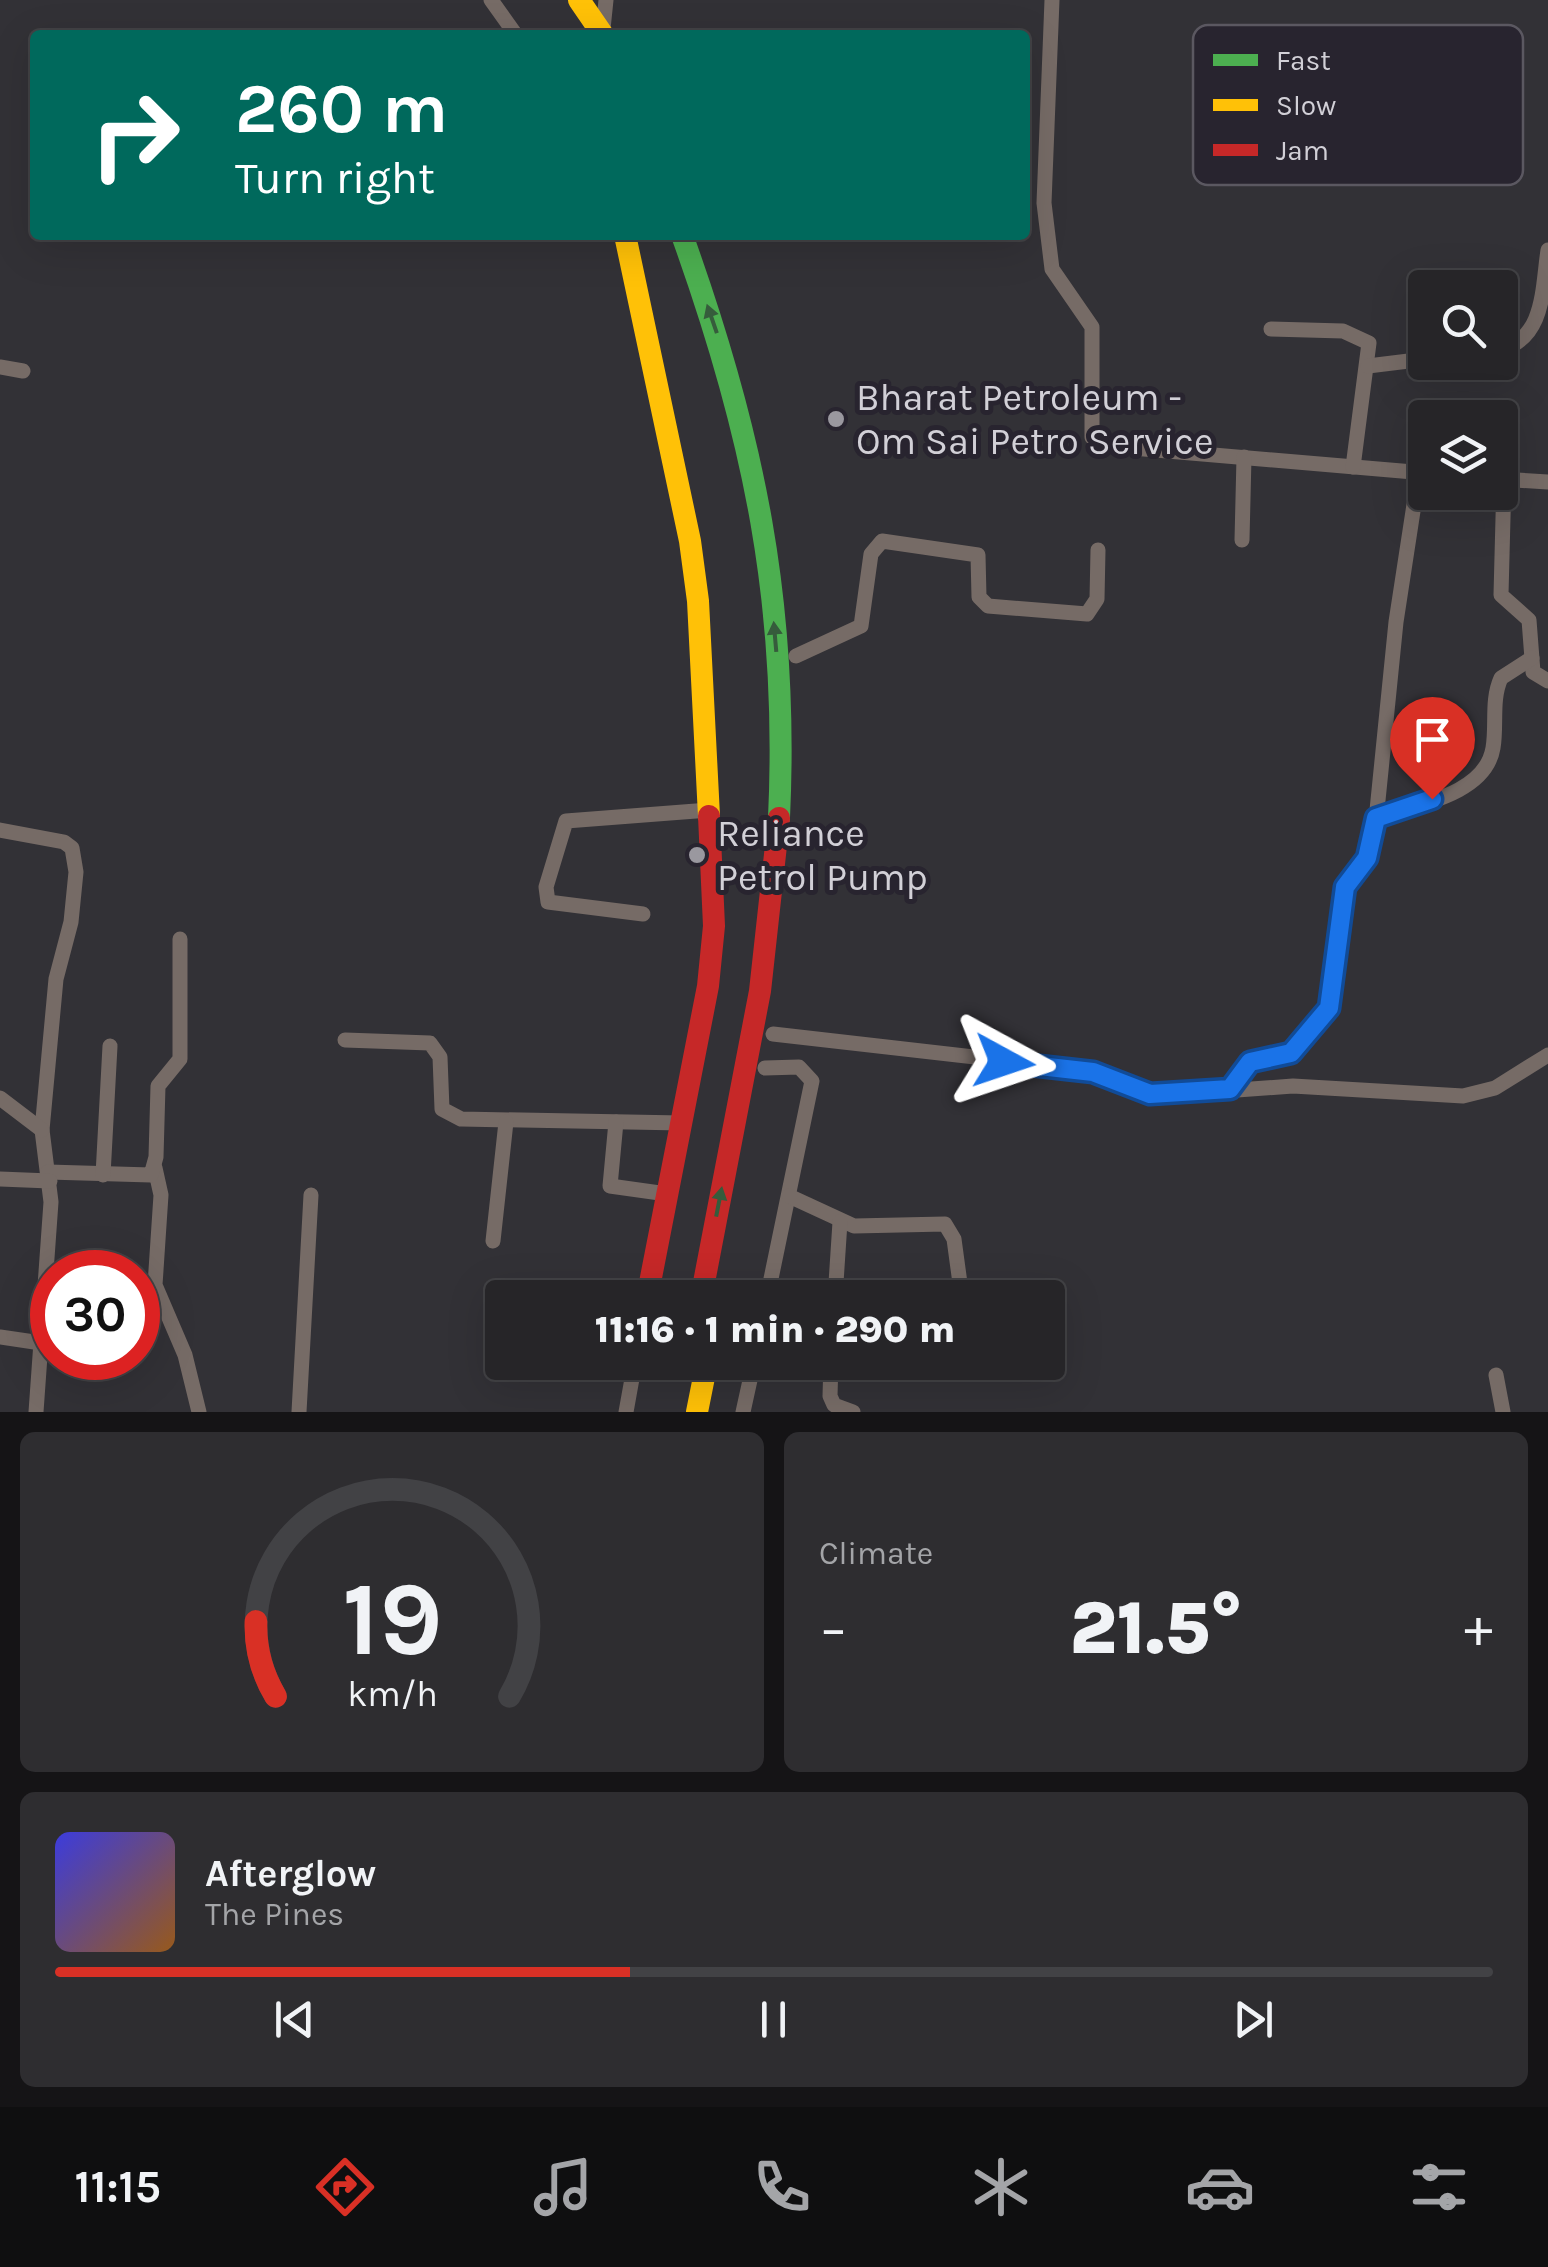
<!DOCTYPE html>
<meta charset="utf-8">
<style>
body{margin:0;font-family:Karla,sans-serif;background:#2e2d30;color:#f1f3f6;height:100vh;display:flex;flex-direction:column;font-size:38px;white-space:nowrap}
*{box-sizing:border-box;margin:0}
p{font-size:32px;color:#a4a5a8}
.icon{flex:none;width:55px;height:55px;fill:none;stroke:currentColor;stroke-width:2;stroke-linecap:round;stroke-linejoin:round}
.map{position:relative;height:1412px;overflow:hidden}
.sheet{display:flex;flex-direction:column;gap:20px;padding:20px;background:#151416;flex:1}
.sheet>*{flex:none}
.guide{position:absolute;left:30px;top:30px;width:1000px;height:210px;border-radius:10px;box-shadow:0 10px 40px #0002,0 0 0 2px #424245;background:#00695c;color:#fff;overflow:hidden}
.buttons{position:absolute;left:1408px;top:270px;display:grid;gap:20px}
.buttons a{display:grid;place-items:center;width:110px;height:110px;border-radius:10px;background:#262528;box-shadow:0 10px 40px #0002,0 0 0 2px #424245;font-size:50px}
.speed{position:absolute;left:30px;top:1250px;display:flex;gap:20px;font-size:50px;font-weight:700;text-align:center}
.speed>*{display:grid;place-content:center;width:130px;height:130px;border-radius:50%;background:#262528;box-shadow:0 10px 40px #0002,0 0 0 2px #424245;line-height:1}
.speed .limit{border:15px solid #d22;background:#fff;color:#111}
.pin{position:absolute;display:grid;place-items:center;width:85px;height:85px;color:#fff;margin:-102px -42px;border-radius:50% 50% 50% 0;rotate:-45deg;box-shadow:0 0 10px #0007}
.pin .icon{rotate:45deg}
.me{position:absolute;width:110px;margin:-55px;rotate:95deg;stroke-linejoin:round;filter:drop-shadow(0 0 8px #0008)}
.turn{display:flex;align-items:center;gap:35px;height:210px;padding:0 40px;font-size:45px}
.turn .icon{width:130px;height:130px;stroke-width:2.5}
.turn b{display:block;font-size:70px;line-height:85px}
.big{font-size:75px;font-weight:800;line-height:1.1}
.sheet .card{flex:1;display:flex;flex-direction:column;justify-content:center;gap:15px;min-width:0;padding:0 35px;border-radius:15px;background:#2e2d30}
.sheet .dial{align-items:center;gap:0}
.dial svg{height:260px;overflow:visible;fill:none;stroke:#424245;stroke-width:7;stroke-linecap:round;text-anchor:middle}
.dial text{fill:#f1f3f6;stroke:none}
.song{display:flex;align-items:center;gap:30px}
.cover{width:120px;height:120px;border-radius:15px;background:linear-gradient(135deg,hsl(240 70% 55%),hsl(30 70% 35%))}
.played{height:10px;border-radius:5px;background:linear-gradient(90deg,#d93025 40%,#424245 40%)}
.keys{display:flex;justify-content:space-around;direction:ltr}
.heat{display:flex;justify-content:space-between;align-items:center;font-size:55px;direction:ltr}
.sheet .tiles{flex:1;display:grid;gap:20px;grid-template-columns:1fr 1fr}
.card:last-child{grid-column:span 2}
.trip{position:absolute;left:485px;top:1280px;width:580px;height:100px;border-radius:10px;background:#262528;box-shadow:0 10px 40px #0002,0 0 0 2px #424245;font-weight:800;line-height:100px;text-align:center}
.dock{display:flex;height:160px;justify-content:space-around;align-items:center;background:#0f0f10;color:#a4a5a8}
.dock .icon{width:70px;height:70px}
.dock .current{color:#d93025}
.dock b{font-size:45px;color:#f1f3f6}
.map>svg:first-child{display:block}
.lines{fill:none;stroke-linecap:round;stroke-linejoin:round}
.street{stroke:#766b66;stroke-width:15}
.fast{stroke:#4caf50;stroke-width:22}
.slow{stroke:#ffc107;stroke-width:22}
.jam{stroke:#c62828;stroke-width:22}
.oneway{fill:#365c3c}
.route-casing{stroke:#114b97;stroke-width:25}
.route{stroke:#1a73e8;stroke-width:18}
.poi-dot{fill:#9a989f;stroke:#28242f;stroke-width:4}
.labels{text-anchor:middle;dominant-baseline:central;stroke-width:10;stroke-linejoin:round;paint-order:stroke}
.poi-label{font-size:38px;fill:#d2d0d7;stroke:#28242f;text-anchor:start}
.key{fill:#28242f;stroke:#5b5861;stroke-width:2.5}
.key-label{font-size:28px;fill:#d2d0d7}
</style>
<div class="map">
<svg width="1548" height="1412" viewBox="0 0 1548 1412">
<rect width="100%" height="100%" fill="#323136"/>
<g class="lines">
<!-- street -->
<g class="street">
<path d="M491,0L516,35"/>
<path d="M1052,0L1044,203L1052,269L1092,327V437L1109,446L1425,473"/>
<path d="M603,29L606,0"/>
<path d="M1271,329L1343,331L1369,343L1353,467"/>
<path d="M1500,350C1545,338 1542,290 1548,250"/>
<path d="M1368,366L1425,359"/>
<path d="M0,367L23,371"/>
<path d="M1500,479L1548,482"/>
<path d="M1504,479L1501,595L1529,620L1533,672L1548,681"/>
<path d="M1242,540L1244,457"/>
<path d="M796,656L861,626L871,554L882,541L978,555L979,597L988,606L1087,614L1097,599L1098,550"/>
<path d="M1376,818C1413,805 1485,796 1493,748C1497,725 1491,700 1501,678L1532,658"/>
<path d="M0,830L64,842L72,848L76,872L71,922L56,979L42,1130L51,1202L36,1412"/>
<path d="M643,914L548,902L546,887L566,821L709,810"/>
<path d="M773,1034L1080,1069L1137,1091L1168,1095L1293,1086L1463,1096L1495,1088L1548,1055"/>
<path d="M345,1040L430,1043L440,1057L442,1109L461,1119L682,1123"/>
<path d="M765,1068L799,1067L812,1081L767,1298"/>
<path d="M1230,1089L1242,1068L1291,1053L1323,1019L1332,998L1345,887L1367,858L1375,830L1396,622L1419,472"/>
<path d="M0,1098L42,1130"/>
<path d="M616,1122L610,1186L667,1194"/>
<path d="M155,1168L161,1195L155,1285L185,1355L199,1412"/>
<path d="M48,1172L151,1175L156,1157L158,1086L180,1059V939"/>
<path d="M103,1175L110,1046"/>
<path d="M0,1179L50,1181"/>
<path d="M789,1196L854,1226L945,1224L954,1239L962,1298"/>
<path d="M493,1241L506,1122"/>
<path d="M835,1298L840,1222"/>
<path d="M0,1337L41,1343"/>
<path d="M831,1362L830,1396L834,1405L853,1412"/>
<path d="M1496,1375L1503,1412"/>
<path d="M299,1412L311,1195"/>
<path d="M626,1412L635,1362"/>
<path d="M743,1412L754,1362"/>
</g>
<!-- fast -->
<path class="fast" d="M682,235C754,435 789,605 779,818"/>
<!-- slow -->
<g class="slow">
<path d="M579,0L603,35"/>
<path d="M625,235L690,541L698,601L709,816"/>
<path d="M697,1412L707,1362"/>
</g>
<!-- jam -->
<g class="jam">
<path d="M647,1298L708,986L714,926L709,816"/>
<path d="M701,1298L760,991L779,818"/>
</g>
</g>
<!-- one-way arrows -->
<defs><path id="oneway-solid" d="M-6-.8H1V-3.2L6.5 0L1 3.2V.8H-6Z" transform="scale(2.5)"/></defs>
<g class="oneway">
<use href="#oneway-solid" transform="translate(712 319) rotate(-109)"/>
<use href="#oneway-solid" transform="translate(775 637) rotate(-95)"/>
<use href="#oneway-solid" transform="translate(719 1202) rotate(-79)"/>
</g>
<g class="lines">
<defs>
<path id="route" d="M1004,1062L1093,1072L1150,1094L1230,1089L1250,1062L1291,1053L1329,1008L1345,887L1367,858L1376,818L1432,799"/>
</defs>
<!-- route casing -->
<use href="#route" class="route-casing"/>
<!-- route -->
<use href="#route" class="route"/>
</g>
<!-- markers -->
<g class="poi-dot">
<circle cx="836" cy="419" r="10"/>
<circle cx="697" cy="855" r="10"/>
</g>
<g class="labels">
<!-- poi labels -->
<g class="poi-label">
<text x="856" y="397">Bharat Petroleum -<tspan x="856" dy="44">Om Sai Petro Service</tspan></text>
<text x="717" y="833">Reliance<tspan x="717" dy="44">Petrol Pump</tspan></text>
</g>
</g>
<!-- legend -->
<rect x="1193" y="25" width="330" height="160" rx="15" class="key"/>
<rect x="1213" y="54" width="45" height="12" fill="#4caf50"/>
<rect x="1213" y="99" width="45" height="12" fill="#ffc107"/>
<rect x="1213" y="144" width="45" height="12" fill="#c62828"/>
<g class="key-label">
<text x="1276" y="70">Fast</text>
<text x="1276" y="115">Slow</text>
<text x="1276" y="160">Jam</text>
</g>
</svg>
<div class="buttons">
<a><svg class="icon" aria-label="search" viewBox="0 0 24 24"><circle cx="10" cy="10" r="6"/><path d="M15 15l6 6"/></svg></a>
<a><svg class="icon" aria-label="layers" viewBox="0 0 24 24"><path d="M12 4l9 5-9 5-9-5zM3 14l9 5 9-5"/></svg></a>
</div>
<div class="speed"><div class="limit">30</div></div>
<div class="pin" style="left:1432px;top:799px;background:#d93025"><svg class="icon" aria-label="arrive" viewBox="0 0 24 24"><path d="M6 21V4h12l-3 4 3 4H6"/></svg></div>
<svg class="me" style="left:1004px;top:1062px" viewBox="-20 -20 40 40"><path d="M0-17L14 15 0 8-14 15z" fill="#1a73e8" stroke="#fff" stroke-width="4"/></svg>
<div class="trip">11:16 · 1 min · 290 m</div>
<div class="guide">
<div class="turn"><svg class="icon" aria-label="right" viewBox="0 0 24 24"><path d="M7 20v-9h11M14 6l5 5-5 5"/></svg><div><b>260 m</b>Turn right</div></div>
</div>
</div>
<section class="sheet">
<div class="tiles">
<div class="card dial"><svg viewBox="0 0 100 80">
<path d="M14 69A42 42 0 1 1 86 69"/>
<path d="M14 69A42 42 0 0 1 8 46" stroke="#d93025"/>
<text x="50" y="56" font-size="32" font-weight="700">19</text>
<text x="50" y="72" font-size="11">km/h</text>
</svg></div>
<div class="card"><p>Climate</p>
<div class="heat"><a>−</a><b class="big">21.5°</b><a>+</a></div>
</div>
<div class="card">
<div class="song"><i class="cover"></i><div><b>Afterglow</b><p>The Pines</p></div></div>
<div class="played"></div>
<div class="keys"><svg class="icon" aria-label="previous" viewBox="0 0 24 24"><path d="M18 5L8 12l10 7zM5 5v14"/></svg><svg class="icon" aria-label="pause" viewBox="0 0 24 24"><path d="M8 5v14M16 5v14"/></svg><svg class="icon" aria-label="next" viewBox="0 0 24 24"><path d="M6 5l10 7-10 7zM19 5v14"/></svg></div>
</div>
</div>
</section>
<nav class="dock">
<b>11:15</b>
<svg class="icon current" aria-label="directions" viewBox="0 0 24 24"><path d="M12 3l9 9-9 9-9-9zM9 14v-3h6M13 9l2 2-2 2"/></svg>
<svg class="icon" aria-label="music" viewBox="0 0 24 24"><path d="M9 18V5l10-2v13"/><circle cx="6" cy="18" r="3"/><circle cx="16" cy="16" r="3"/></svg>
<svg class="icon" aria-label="phone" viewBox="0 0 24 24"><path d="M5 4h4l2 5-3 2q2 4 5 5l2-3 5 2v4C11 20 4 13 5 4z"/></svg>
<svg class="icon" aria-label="climate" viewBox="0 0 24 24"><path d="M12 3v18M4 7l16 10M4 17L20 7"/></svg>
<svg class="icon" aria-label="car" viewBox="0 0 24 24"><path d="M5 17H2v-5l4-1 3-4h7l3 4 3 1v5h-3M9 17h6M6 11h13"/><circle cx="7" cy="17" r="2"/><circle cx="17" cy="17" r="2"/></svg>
<svg class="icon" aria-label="filters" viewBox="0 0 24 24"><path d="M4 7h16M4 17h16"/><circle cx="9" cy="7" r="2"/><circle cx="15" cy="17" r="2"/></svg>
</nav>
